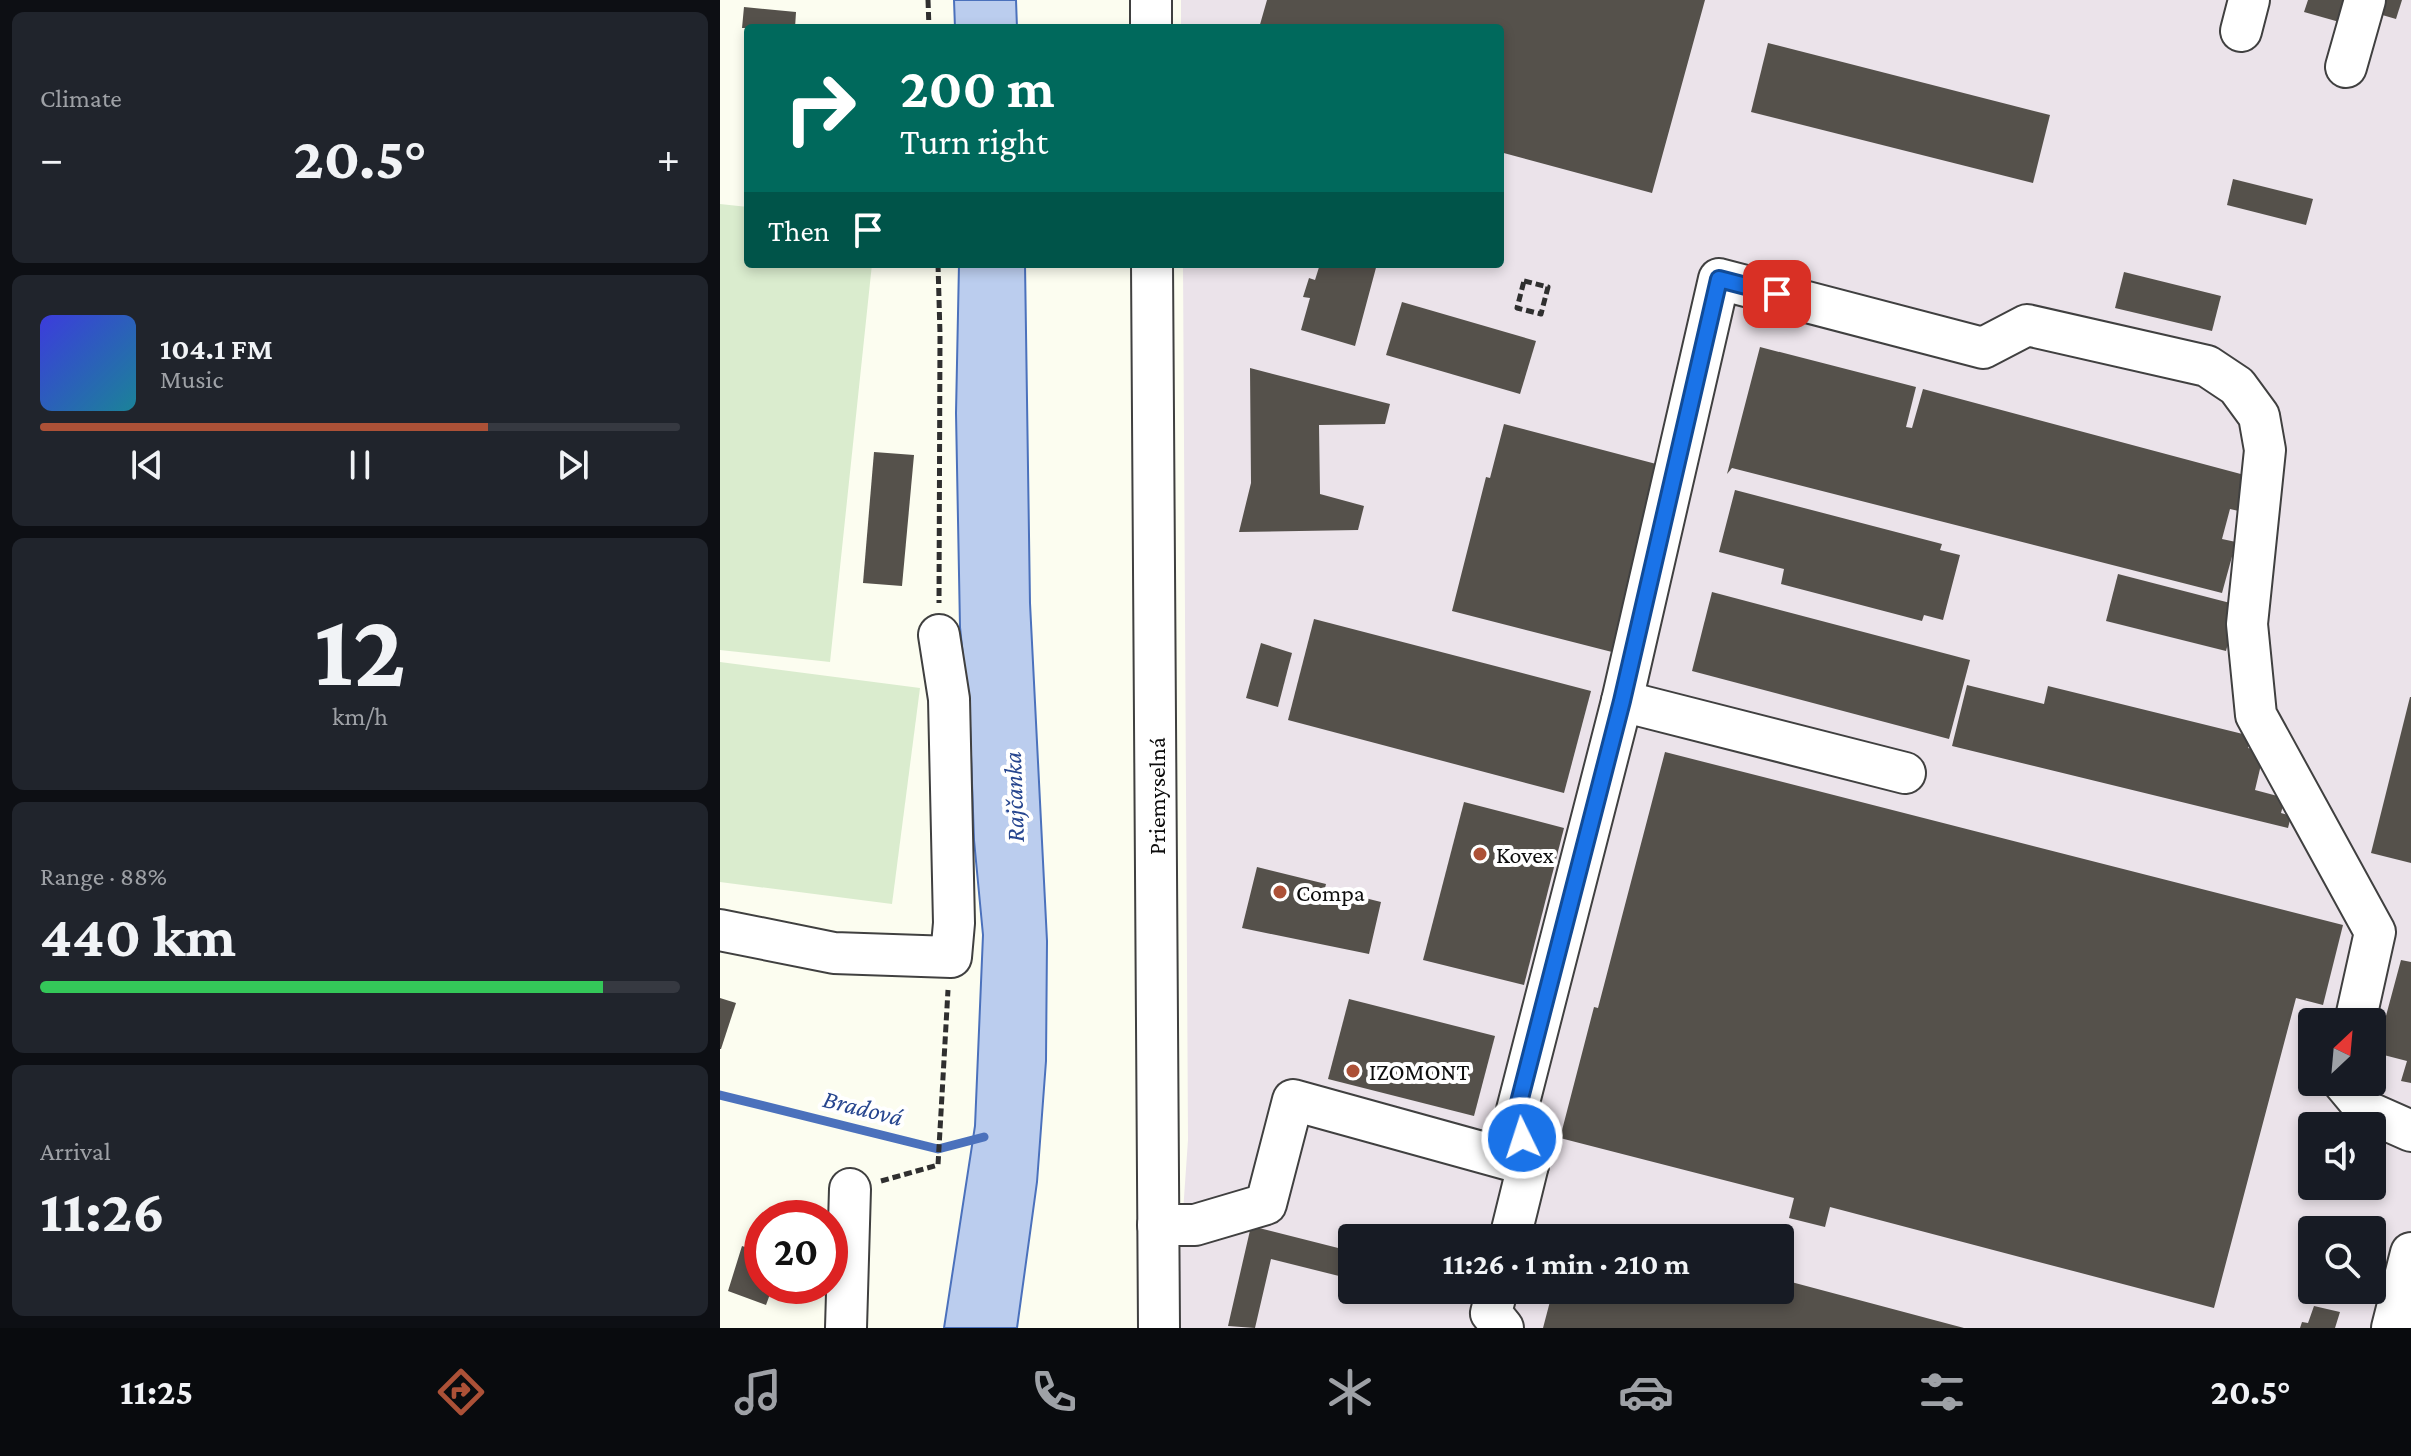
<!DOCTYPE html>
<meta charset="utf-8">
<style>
body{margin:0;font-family:"Crimson Pro",serif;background:#20242c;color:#f1f3f6;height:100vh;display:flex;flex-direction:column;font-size:30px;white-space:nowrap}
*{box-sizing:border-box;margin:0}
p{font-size:26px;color:#9ea1a6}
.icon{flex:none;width:44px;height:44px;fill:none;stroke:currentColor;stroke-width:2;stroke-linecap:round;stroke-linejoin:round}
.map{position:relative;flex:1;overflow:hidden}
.drawer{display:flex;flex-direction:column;gap:12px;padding:12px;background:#0d0f14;width:720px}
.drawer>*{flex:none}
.banner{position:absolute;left:24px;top:24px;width:760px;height:244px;border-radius:8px;box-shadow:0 4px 12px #0003;background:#00695c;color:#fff;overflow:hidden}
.needle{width:52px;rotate:26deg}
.buttons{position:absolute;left:1578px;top:1008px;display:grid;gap:16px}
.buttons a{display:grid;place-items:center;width:88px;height:88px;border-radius:8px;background:#171b24;box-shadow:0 4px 12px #0003;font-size:40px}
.speed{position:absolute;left:24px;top:1200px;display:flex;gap:16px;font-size:40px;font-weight:700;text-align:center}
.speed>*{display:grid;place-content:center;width:104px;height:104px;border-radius:50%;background:#171b24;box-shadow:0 4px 12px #0003;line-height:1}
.speed .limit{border:12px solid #d22;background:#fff;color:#111}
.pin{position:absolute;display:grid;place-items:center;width:68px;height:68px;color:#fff;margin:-34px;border-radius:16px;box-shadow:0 4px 12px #0006}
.me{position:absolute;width:88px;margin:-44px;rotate:356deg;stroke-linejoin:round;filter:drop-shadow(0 0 6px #0008)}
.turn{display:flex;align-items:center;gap:28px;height:168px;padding:0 24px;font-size:36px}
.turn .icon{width:104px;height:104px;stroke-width:2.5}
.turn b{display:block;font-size:56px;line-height:68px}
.then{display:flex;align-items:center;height:76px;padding:0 24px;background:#0003;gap:16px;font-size:30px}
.big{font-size:60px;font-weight:700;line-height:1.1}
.drawer .widget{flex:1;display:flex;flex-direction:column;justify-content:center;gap:12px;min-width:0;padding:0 28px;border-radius:12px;background:#20242c}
.drawer .dial{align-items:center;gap:0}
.dial b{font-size:104px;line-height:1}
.song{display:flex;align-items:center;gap:24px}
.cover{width:96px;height:96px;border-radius:12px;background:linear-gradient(135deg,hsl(240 70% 55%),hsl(190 70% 35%))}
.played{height:8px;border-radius:4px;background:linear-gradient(90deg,#ac5137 70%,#363941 70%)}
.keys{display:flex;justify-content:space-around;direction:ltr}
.heat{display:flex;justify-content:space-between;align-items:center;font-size:44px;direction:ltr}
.charge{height:12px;border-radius:6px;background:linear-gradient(90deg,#34c759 88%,#363941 0)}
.trip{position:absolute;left:618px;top:1224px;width:456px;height:80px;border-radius:8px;background:#171b24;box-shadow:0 4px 12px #0003;font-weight:700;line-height:80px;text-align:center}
.dock{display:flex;height:128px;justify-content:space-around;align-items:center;background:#090b0e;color:#9ea1a6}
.dock .icon{width:56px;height:56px}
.dock .current{color:#ac5137}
.dock b{font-size:36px;color:#f1f3f6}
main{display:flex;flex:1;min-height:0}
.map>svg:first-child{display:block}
.industrial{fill:#ebe3ea;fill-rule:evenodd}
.pitch{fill:#daecce}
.water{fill:#bbcdee;stroke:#4b71bc;stroke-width:2}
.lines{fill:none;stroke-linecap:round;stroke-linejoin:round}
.stream{stroke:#4b71bc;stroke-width:9}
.building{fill:#55514b}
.minor-casing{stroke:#404040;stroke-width:44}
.path{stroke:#2f2f2f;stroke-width:5;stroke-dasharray:8 4;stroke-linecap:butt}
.minor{stroke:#fff;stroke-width:40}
.route-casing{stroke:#114b97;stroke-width:20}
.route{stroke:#1a73e8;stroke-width:14}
.poi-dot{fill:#ac5137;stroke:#fff;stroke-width:3}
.labels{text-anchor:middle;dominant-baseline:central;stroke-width:8;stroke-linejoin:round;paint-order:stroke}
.street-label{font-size:24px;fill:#0d0d0d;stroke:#fff}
.poi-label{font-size:24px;fill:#0d0d0d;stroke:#fff;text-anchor:start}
.water-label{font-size:26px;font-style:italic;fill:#27468f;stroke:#fff}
</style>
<main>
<section class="drawer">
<div class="widget"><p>Climate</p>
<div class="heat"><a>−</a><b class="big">20.5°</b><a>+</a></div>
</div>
<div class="widget">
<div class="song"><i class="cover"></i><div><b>104.1 FM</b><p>Music</p></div></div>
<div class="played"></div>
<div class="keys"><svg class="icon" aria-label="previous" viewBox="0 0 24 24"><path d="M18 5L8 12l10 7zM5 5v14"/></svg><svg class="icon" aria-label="pause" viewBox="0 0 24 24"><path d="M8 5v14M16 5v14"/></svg><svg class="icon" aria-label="next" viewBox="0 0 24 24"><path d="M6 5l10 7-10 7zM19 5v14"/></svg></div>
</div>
<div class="widget dial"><b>12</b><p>km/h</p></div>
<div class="widget"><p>Range · 88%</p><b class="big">440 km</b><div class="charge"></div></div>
<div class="widget"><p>Arrival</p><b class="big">11:26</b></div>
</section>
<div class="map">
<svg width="1691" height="1328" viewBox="0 0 1691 1328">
<rect width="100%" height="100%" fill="#fcfdf0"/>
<!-- industrial -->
<path class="industrial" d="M461,0H1691V1328H455L468,1140L463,264H780V28H461ZM1592,1022H1652V1082H1592ZM1592,1126H1652V1186H1592ZM1592,1230H1652V1290H1592ZM632,1238H1060V1290H632Z"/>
<!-- pitch -->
<g class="pitch">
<path d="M0,204L28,207V264H152L110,662L0,650Z"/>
<path d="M0,662L200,688L172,904L0,882Z"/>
</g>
<!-- water -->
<g class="water">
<path d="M234,0H296L297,28H235Z"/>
<path d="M239,264H305L310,603L327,941L326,1061L317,1182L297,1328H224L255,1126L263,935L254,840L250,726L240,627L236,413Z"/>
</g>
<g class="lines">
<!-- stream -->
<path class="stream" d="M0,1095L218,1149L264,1137"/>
</g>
<!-- building -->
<g class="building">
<path d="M547,0H985L932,193L780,152V28H539Z"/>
<path d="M1588,0H1629L1623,23L1584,12Z"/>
<path d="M1656,0H1682L1676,19L1652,12Z"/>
<path d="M24,7L76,12L75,28H22Z"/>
<path d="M1048,43L1330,115L1313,183L1031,112Z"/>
<path d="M1513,179L1593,199L1586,225L1507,205Z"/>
<path d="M600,264H657L635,346L581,330L590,298L583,297L589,278L595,280Z"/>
<path d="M1404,272L1501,296L1492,331L1395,308Z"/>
<path d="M682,302L816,341L800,394L666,355Z"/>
<path d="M1040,347L1196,387L1186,427L1192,428L1203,389L1532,477L1523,512L1510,509L1502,539L1516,542L1502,593L1012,468L1007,474Z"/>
<path d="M530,368L670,404L665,424L599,425L600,494L644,506L638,530L519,532L531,483Z"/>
<path d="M784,424L940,465L892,652L732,611L766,477L770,478Z"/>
<path d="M154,452L194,455L182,586L143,583Z"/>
<path d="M1015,490L1222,544L1220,550L1240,555L1223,620L1204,615L1202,621L1061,584L1064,569L999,552Z"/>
<path d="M1398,574L1518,605L1506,651L1386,621Z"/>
<path d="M992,592L1250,660L1229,739L972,671Z"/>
<path d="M594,619L871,691L844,793L568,720Z"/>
<path d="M541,643L572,653L558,707L526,698Z"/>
<path d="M1247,685L1324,704L1328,686L1531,736L1528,748L1544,752L1535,790L1565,798L1561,813L1571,816L1568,828L1232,746Z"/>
<path d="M1690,697H1691V863L1651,853Z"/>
<path d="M945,752L1623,925L1603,1005L1576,998L1494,1308L1110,1207L1105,1227L1069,1218L1074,1198L840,1138L874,1007L878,1008Z"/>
<path d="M744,802L844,828L804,985L703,960Z"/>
<path d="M537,867L606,884L605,888L661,902L649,954L522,928Z"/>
<path d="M1681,960L1691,962V1083L1681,1081L1687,1061L1656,1053Z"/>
<path d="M0,998L16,1003L1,1049H0Z"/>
<path d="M629,999L775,1036L754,1116L608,1079Z"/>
<path d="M850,1225L897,1237V1238H846Z"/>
<path d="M531,1226L630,1251L632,1283L622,1281L623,1277L551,1259L535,1328L508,1326Z"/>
<path d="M22,1246L42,1253V1286H53L46,1305L8,1291Z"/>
<path d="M1060,1279L1244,1328H823L833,1290H1060Z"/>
<path d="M664,1290H713L710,1299L691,1294L690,1298Z"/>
<path d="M1594,1306L1620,1312L1615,1328H1580L1582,1322L1588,1323Z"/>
</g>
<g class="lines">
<defs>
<g id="minor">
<path d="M431,0V28"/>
<path d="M1521,31L1529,0"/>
<path d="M1626,67L1645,0"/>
<path d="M432,264L439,1328"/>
<path d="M902,701L1185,773"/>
<path d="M0,930L114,953L231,957L234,923L229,699L219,635"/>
<path d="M1623,1082L1648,1112L1691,1131"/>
<path d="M438,1225H475L546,1204L573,1100L808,1165"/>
<path d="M790,1238L808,1165L797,1110L902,701L999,279L1263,348L1307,325L1487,366L1517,386L1539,416L1545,450L1527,624L1536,715L1655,932L1635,1022"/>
<path d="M777,1290L771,1313L783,1328"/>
<path d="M126,1328L130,1189"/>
<path d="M1672,1328L1691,1253"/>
</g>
</defs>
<!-- minor casing -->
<use href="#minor" class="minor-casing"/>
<!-- path -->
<g class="path">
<path d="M208,0L209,28"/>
<path d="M218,264L220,334L219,603"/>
<path d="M804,281L828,287L821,314L797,308Z"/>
<path d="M161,1181L218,1165L228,990"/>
</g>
<!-- minor -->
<use href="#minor" class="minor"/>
</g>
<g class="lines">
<defs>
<path id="route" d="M802,1138L797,1110L902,701L999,279L1057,294"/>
</defs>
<!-- route casing -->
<use href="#route" class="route-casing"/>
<!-- route -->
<use href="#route" class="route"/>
</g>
<!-- markers -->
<g class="poi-dot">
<circle cx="760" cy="854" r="8"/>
<circle cx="560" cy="892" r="8"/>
<circle cx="633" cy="1071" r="8"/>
</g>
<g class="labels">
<!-- street labels -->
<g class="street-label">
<text transform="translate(436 796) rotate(-90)">Priemyselná</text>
</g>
<!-- poi labels -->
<g class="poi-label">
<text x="776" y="854">Kovex</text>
<text x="576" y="892">Compa</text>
<text x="649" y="1071">IZOMONT</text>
</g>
<!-- water labels -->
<g class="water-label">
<text transform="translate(294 797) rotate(-92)">Rajčanka</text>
<text transform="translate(143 1108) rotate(14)">Bradová</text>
</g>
</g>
</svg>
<div class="buttons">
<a><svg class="needle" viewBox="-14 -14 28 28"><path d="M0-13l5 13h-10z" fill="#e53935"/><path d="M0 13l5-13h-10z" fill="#9ea1a6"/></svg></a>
<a><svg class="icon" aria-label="sound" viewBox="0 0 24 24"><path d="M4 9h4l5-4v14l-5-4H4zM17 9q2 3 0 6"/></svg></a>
<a><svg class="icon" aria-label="search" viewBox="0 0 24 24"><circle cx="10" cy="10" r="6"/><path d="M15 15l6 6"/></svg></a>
</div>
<div class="speed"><div class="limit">20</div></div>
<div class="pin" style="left:1057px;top:294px;background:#d93025"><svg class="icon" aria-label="arrive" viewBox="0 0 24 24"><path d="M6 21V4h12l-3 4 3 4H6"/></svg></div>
<svg class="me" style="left:802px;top:1138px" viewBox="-20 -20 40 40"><circle r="17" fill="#1a73e8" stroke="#fff" stroke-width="3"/><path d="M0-11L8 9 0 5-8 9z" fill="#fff"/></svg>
<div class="trip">11:26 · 1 min · 210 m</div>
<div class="banner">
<div class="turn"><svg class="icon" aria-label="right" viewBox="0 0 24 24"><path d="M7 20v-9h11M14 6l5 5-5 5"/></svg><div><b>200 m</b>Turn right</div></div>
<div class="then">Then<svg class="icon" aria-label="arrive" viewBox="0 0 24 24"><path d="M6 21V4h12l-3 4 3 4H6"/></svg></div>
</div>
</div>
</main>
<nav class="dock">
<b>11:25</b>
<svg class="icon current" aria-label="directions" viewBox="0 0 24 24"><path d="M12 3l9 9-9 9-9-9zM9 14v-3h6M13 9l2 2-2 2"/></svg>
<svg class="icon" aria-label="music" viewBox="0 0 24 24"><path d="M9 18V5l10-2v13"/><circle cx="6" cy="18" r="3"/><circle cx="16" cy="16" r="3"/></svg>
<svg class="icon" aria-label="phone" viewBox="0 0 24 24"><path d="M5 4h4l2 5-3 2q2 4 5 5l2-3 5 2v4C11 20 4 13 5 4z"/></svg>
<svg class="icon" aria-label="climate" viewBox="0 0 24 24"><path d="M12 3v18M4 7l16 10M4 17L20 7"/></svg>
<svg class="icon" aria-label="car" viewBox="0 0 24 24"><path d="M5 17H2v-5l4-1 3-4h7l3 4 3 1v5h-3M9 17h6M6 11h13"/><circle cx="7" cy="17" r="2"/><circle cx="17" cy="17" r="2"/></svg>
<svg class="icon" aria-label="filters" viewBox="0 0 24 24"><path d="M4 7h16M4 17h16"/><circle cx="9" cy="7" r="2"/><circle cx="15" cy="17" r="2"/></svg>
<b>20.5°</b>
</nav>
